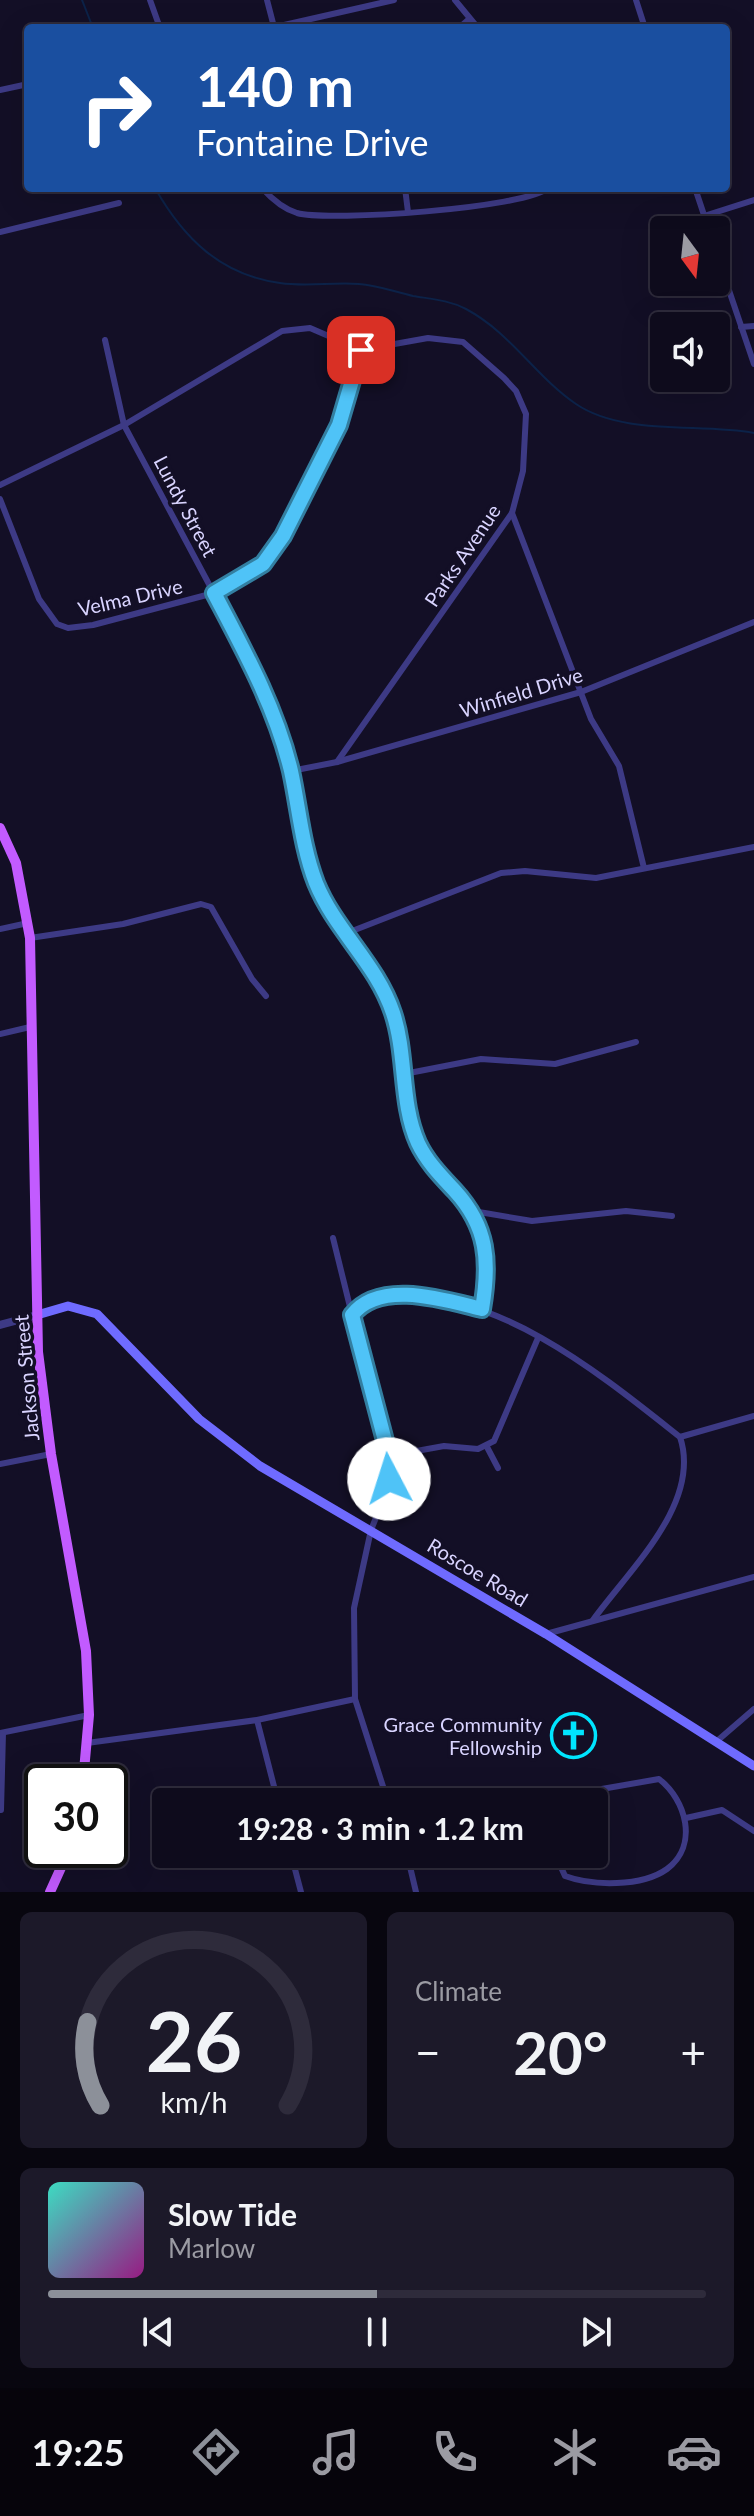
<!DOCTYPE html>
<meta charset="utf-8">
<style>
body{margin:0;font-family:Lato,sans-serif;background:#1c1929;color:#f1f3f6;height:100vh;display:flex;flex-direction:column;font-size:30px;white-space:nowrap}
*{box-sizing:border-box;margin:0}
p{font-size:26px;color:#9b9ba3}
.icon{flex:none;width:44px;height:44px;fill:none;stroke:currentColor;stroke-width:2;stroke-linecap:round;stroke-linejoin:round}
.map{position:relative;height:1892px;overflow:hidden}
.sheet{display:flex;flex-direction:column;gap:20px;padding:20px;background:#08060f;flex:1}
.sheet>*{flex:none}
.hud{position:absolute;left:24px;top:24px;width:706px;height:168px;border-radius:8px;box-shadow:0 8px 32px #0002,0 0 0 2px #2e2b3b;background:#1a4fa0;color:#fff;overflow:hidden}
.needle{width:52px;rotate:165deg}
.fabs{position:absolute;left:650px;top:216px;display:grid;gap:16px}
.fabs a{display:grid;place-items:center;width:80px;height:80px;border-radius:8px;background:#0e0b1c;box-shadow:0 8px 32px #0002,0 0 0 2px #2e2b3b;font-size:40px}
.speed{position:absolute;left:24px;top:1764px;display:flex;gap:16px;font-size:40px;font-weight:700;text-align:center}
.speed>*{display:grid;place-content:center;width:104px;height:104px;border-radius:50%;background:#0e0b1c;box-shadow:0 8px 32px #0002,0 0 0 2px #2e2b3b;line-height:1}
.speed .limit{border:4px solid #111;border-radius:12px;background:#fff;color:#111}
.pin{position:absolute;display:grid;place-items:center;width:68px;height:68px;color:#fff;margin:-34px;border-radius:16px;box-shadow:0 4px 12px #0006}
.me{position:absolute;width:88px;margin:-44px;rotate:355deg;stroke-linejoin:round;filter:drop-shadow(0 0 6px #0008)}
.turn{display:flex;align-items:center;gap:28px;height:168px;padding:0 40px;font-size:36px}
.turn .icon{width:104px;height:104px;stroke-width:2.5}
.turn b{display:block;font-size:56px;line-height:68px}
.big{font-size:60px;font-weight:700;line-height:1.1}
.sheet .widget{flex:1;display:flex;flex-direction:column;justify-content:center;gap:12px;min-width:0;padding:0 28px;border-radius:12px;background:#1c1929}
.sheet .dial{align-items:center;gap:0}
.dial svg{height:208px;overflow:visible;fill:none;stroke:#2e2b3b;stroke-width:7;stroke-linecap:round;text-anchor:middle}
.dial text{fill:#f1f3f6;stroke:none}
.song{display:flex;align-items:center;gap:24px}
.cover{width:96px;height:96px;border-radius:12px;background:linear-gradient(135deg,hsl(170 70% 55%),hsl(310 70% 35%))}
.played{height:8px;border-radius:4px;background:linear-gradient(90deg,#8c9099 50%,#2e2b3b 50%)}
.keys{display:flex;justify-content:space-around;direction:ltr}
.heat{display:flex;justify-content:space-between;align-items:center;font-size:44px;direction:ltr}
.sheet .tiles{flex:1;display:grid;gap:20px;grid-template-columns:1fr 1fr}
.widget:last-child{grid-column:span 2}
.trip{position:absolute;left:152px;top:1788px;width:456px;height:80px;border-radius:8px;background:#0e0b1c;box-shadow:0 8px 32px #0002,0 0 0 2px #2e2b3b;font-weight:700;line-height:80px;text-align:center}
.tabs{display:flex;height:128px;justify-content:space-around;align-items:center;background:#06040b;color:#9b9ba3}
.tabs .icon{width:56px;height:56px}
.tabs .current{color:#8c9099}
.tabs b{font-size:36px;color:#f1f3f6}
.map>svg:first-child{display:block}
.lines{fill:none;stroke-linecap:round;stroke-linejoin:round}
.stream{stroke:#0c2248;stroke-width:2}
.minor{stroke:#3d3a85;stroke-width:6}
.tertiary{stroke:#3d3a85;stroke-width:8}
.secondary{stroke:#6f6bff;stroke-width:9}
.primary{stroke:#c25bff;stroke-width:10}
.route-casing{stroke:#337fa1;stroke-width:20}
.route{stroke:#4fc3f7;stroke-width:14}
.labels{text-anchor:middle;dominant-baseline:central;stroke-width:7;stroke-linejoin:round;paint-order:stroke}
.street-label{font-size:20px;fill:#d9d4ff;stroke:#130f26}
.poi-label{font-size:20px;fill:#d9d4ff;stroke:#130f26;text-anchor:end}
</style>
<div class="map">
<svg width="754" height="1892" viewBox="0 0 754 1892">
<rect width="100%" height="100%" fill="#130f26"/>
<g class="lines">
<!-- stream -->
<g class="stream">
<path d="M82,0L93,28"/>
<path d="M155,188C184,239 221,275 280,283C306,287 333,282 359,284C377,285 395,292 413,296C431,299 449,300 466,309C511,333 535,376 576,404C623,436 700,423 754,433"/>
</g>
<!-- minor -->
<g class="minor">
<path d="M150,0L160,28"/>
<path d="M267,0L274,27"/>
<path d="M455,0L478,28"/>
<path d="M636,0L645,28"/>
<path d="M271,28L394,0"/>
<path d="M459,28L468,20"/>
<path d="M0,90L28,84"/>
<path d="M262,188C271,198 284,209 297,213C330,222 526,208 548,188"/>
<path d="M405,188L408,212"/>
<path d="M695,188L709,230"/>
<path d="M704,216L754,200"/>
<path d="M0,232L119,203"/>
<path d="M716,252L754,364"/>
<path d="M741,327L754,326"/>
<path d="M105,340L124,425L250,661L273,715L291,771L296,808L316,883L335,918L376,975L393,1012L410,1116L418,1143L433,1167L473,1211L483,1234L487,1264L482,1309"/>
<path d="M0,485L124,425L282,331L310,328L361,350L428,338L463,342L504,378L516,391L526,414L523,471L512,513L337,762"/>
<path d="M0,499L39,599L57,624L68,628L93,625L214,593L263,564L283,536L339,425L361,350"/>
<path d="M512,513L591,719L619,766L644,868"/>
<path d="M291,771L337,762L581,692L754,622"/>
<path d="M0,929L28,923"/>
<path d="M347,933L501,873L525,871L596,878L754,847"/>
<path d="M30,938L123,924L201,904L211,907L252,979L266,996"/>
<path d="M0,1034L30,1027"/>
<path d="M404,1074L481,1059L555,1064L636,1042"/>
<path d="M473,1211L532,1221L626,1211L672,1216"/>
<path d="M333,1238L352,1315"/>
<path d="M680,1437L754,1416"/>
<path d="M487,1447L498,1468"/>
<path d="M389,1456L444,1446L478,1449L494,1441L538,1338"/>
<path d="M0,1464L51,1454"/>
<path d="M546,1634L754,1577"/>
<path d="M257,1720L278,1802"/>
<path d="M0,1733L89,1715"/>
<path d="M717,1741L754,1709"/>
<path d="M87,1743L257,1720L355,1699"/>
<path d="M388,1802L355,1699L354,1608L371,1530L386,1493L389,1456L352,1315C364,1299 377,1298 395,1297C498,1289 604,1377 680,1437C702,1503 629,1570 593,1620"/>
<path d="M1,1810L3,1733"/>
<path d="M686,1818L722,1810L754,1831"/>
<path d="M291,1854L301,1892"/>
<path d="M407,1854L416,1892"/>
<path d="M555,1854L565,1876C592,1886 642,1887 667,1869C699,1845 686,1800 659,1779L573,1794L562,1802"/>
</g>
<!-- tertiary -->
<path class="tertiary" d="M0,1325L37,1315"/>
<!-- secondary -->
<path class="secondary" d="M37,1315L68,1306L97,1314L199,1419L260,1466L546,1634L754,1766"/>
<!-- primary -->
<g class="primary">
<path d="M0,828L16,863L30,938L38,1352L51,1454L86,1651L89,1715L83,1782"/>
<path d="M50,1892L69,1850"/>
</g>
</g>
<g class="lines">
<defs>
<path id="route" d="M361,350L339,425L283,536L263,564L214,593C244,650 276,708 291,771C299,808 302,847 316,883C335,930 377,964 393,1013C407,1055 400,1103 418,1143C427,1162 441,1176 455,1191C488,1227 490,1262 482,1309C445,1300 380,1279 352,1315L389,1456V1479"/>
</defs>
<!-- route casing -->
<use href="#route" class="route-casing"/>
<!-- route -->
<use href="#route" class="route"/>
</g>
<!-- icons -->
<defs>
<symbol id="church-ring" viewBox="-11 -11 22 22"><circle r="9.5" fill="#130f26" stroke="#00e5ff" stroke-width="1.5"/><path d="M-1.2-6h2.4v3.5h3.3v2.4h-3.3V6h-2.4V-.1h-3.3v-2.4h3.3Z" fill="#00e5ff"/></symbol>
</defs>
<g fill-rule="evenodd">
<use href="#church-ring" x="548" y="1710" width="51" height="51"/>
</g>
<g class="labels">
<!-- street labels -->
<g class="street-label">
<text transform="translate(186 506) rotate(62)">Lundy Street</text>
<text transform="translate(462 555) rotate(-56)">Parks Avenue</text>
<text transform="translate(130 597) rotate(-13)">Velma Drive</text>
<text transform="translate(521 692) rotate(-17)">Winfield Drive</text>
<text transform="translate(26 1378) rotate(-95)">Jackson Street</text>
<text transform="translate(478 1572) rotate(31)">Roscoe Road</text>
</g>
<!-- poi labels -->
<g class="poi-label">
<text x="542" y="1724">Grace Community<tspan x="542" dy="23">Fellowship</tspan></text>
</g>
</g>
</svg>
<div class="fabs">
<a><svg class="needle" viewBox="-14 -14 28 28"><path d="M0-13l5 13h-10z" fill="#e53935"/><path d="M0 13l5-13h-10z" fill="#9b9ba3"/></svg></a>
<a><svg class="icon" aria-label="sound" viewBox="0 0 24 24"><path d="M4 9h4l5-4v14l-5-4H4zM17 9q2 3 0 6"/></svg></a>
</div>
<div class="speed"><div class="limit">30</div></div>
<div class="pin" style="left:361px;top:350px;background:#d93025"><svg class="icon" aria-label="arrive" viewBox="0 0 24 24"><path d="M6 21V4h12l-3 4 3 4H6"/></svg></div>
<svg class="me" style="left:389px;top:1479px" viewBox="-20 -20 40 40"><circle r="19" fill="#fff"/><path d="M0-13L10 11 0 6-10 11z" fill="#4fc3f7"/></svg>
<div class="trip">19:28 · 3 min · 1.2 km</div>
<div class="hud">
<div class="turn"><svg class="icon" aria-label="right" viewBox="0 0 24 24"><path d="M7 20v-9h11M14 6l5 5-5 5"/></svg><div><b>140 m</b>Fontaine Drive</div></div>
</div>
</div>
<section class="sheet">
<div class="tiles">
<div class="widget dial"><svg viewBox="0 0 100 80">
<path d="M14 69A42 42 0 1 1 86 69"/>
<path d="M14 69A42 42 0 0 1 9 37" stroke="#8c9099"/>
<text x="50" y="56" font-size="32" font-weight="700">26</text>
<text x="50" y="72" font-size="11">km/h</text>
</svg></div>
<div class="widget"><p>Climate</p>
<div class="heat"><a>−</a><b class="big">20°</b><a>+</a></div>
</div>
<div class="widget">
<div class="song"><i class="cover"></i><div><b>Slow Tide</b><p>Marlow</p></div></div>
<div class="played"></div>
<div class="keys"><svg class="icon" aria-label="previous" viewBox="0 0 24 24"><path d="M18 5L8 12l10 7zM5 5v14"/></svg><svg class="icon" aria-label="pause" viewBox="0 0 24 24"><path d="M8 5v14M16 5v14"/></svg><svg class="icon" aria-label="next" viewBox="0 0 24 24"><path d="M6 5l10 7-10 7zM19 5v14"/></svg></div>
</div>
</div>
</section>
<nav class="tabs">
<b>19:25</b>
<svg class="icon current" aria-label="directions" viewBox="0 0 24 24"><path d="M12 3l9 9-9 9-9-9zM9 14v-3h6M13 9l2 2-2 2"/></svg>
<svg class="icon" aria-label="music" viewBox="0 0 24 24"><path d="M9 18V5l10-2v13"/><circle cx="6" cy="18" r="3"/><circle cx="16" cy="16" r="3"/></svg>
<svg class="icon" aria-label="phone" viewBox="0 0 24 24"><path d="M5 4h4l2 5-3 2q2 4 5 5l2-3 5 2v4C11 20 4 13 5 4z"/></svg>
<svg class="icon" aria-label="climate" viewBox="0 0 24 24"><path d="M12 3v18M4 7l16 10M4 17L20 7"/></svg>
<svg class="icon" aria-label="car" viewBox="0 0 24 24"><path d="M5 17H2v-5l4-1 3-4h7l3 4 3 1v5h-3M9 17h6M6 11h13"/><circle cx="7" cy="17" r="2"/><circle cx="17" cy="17" r="2"/></svg>
</nav>
